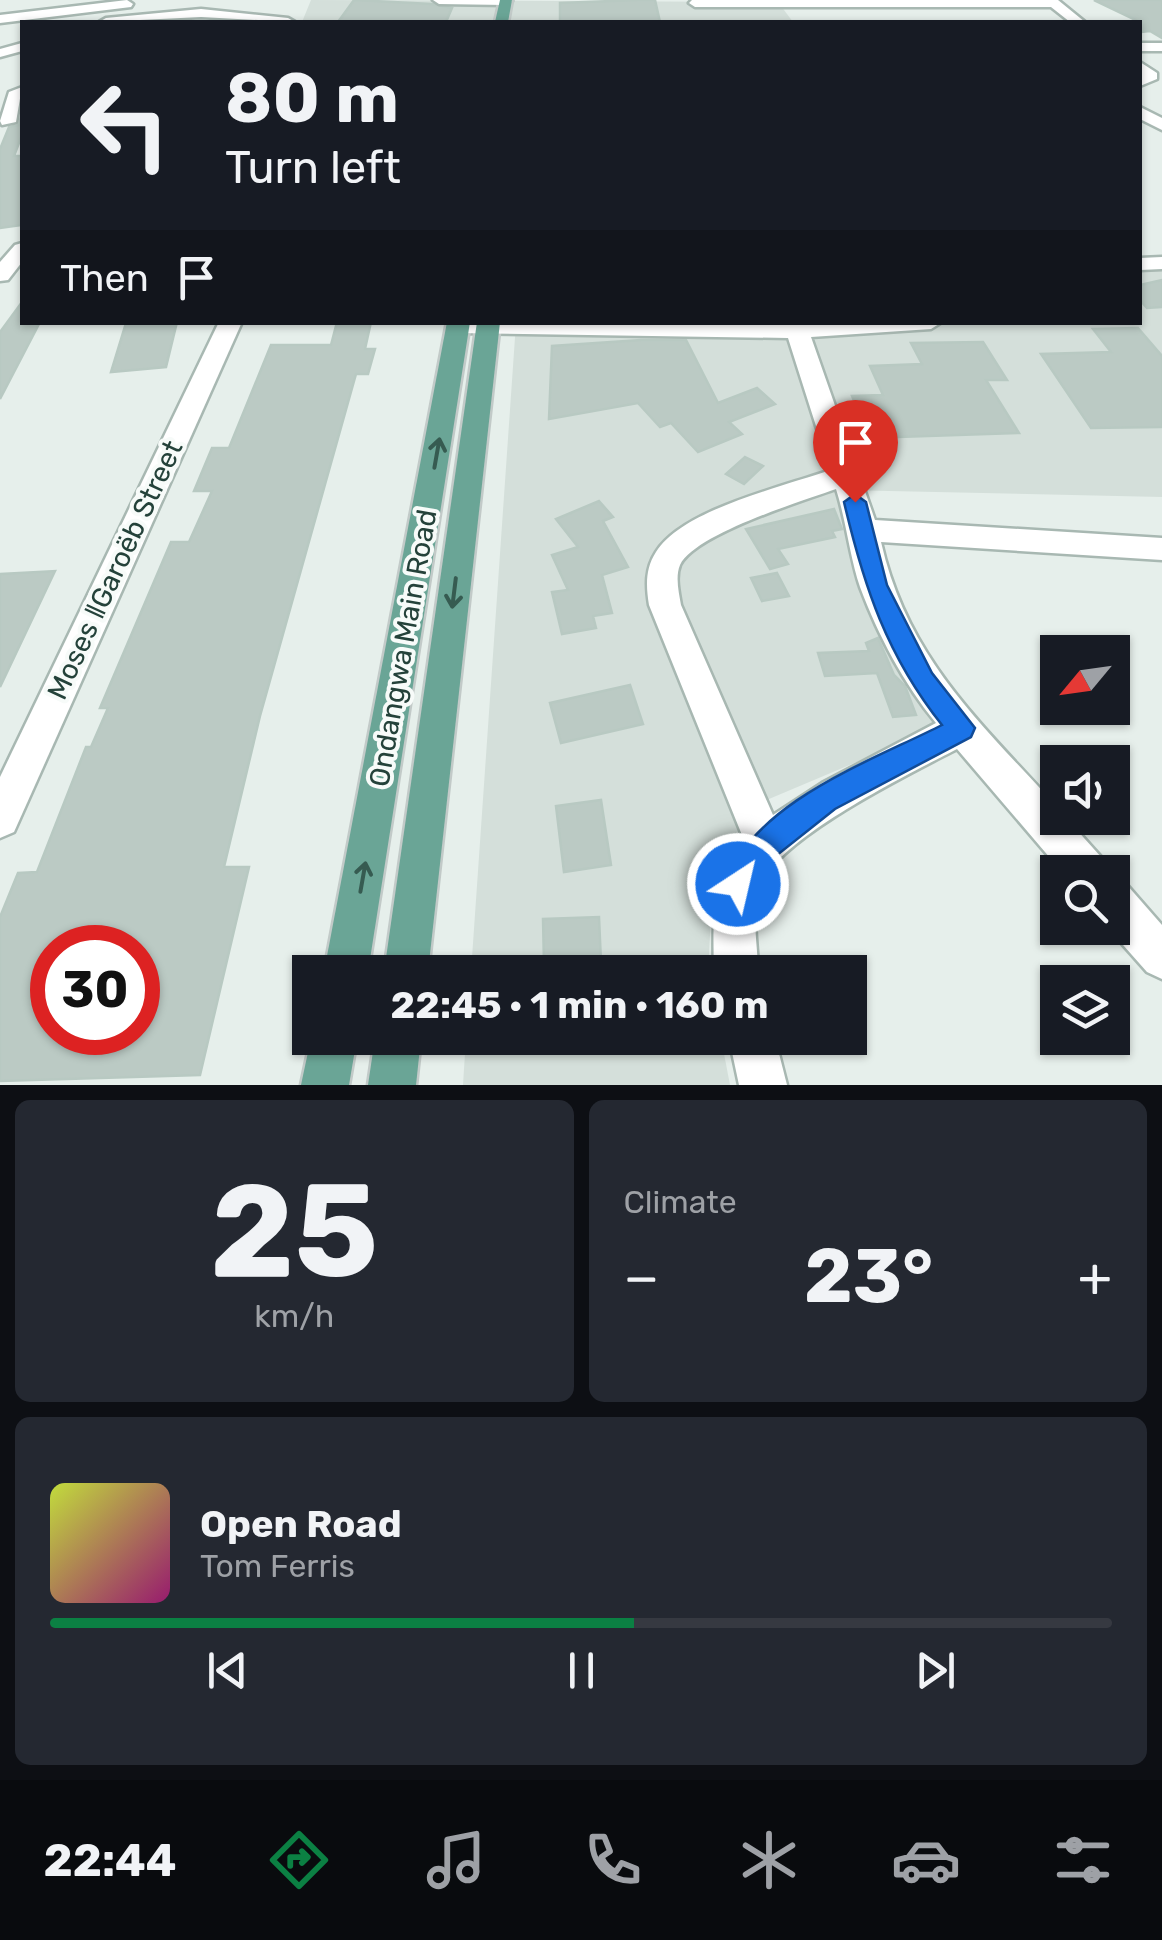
<!DOCTYPE html>
<meta charset="utf-8">
<style>
body{margin:0;font-family:Rubik,sans-serif;background:#242831;color:#f1f3f6;height:100vh;display:flex;flex-direction:column;font-size:38px;white-space:nowrap}
*{box-sizing:border-box;margin:0}
p{font-size:32px;color:#9ea1a6}
.icon{flex:none;width:55px;height:55px;fill:none;stroke:currentColor;stroke-width:2;stroke-linecap:round;stroke-linejoin:round}
.map{position:relative;height:1085px;overflow:hidden}
.drawer{display:flex;flex-direction:column;gap:15px;padding:15px;background:#0d0f14;flex:1}
.drawer>*{flex:none}
.banner{position:absolute;left:20px;top:20px;width:1122px;height:305px;border-radius:0px;box-shadow:0 2px 8px #0004;background:#171b24;color:#f1f3f6;overflow:hidden}
.needle{width:65px;rotate:241deg}
.fabs{position:absolute;left:1040px;top:635px;display:grid;gap:20px}
.fabs a{display:grid;place-items:center;width:90px;height:90px;border-radius:0px;background:#171b24;box-shadow:0 2px 8px #0004;font-size:50px}
.speed{position:absolute;left:30px;top:925px;display:flex;gap:20px;font-size:50px;font-weight:700;text-align:center}
.speed>*{display:grid;place-content:center;width:130px;height:130px;border-radius:50%;background:#171b24;box-shadow:0 2px 8px #0004;line-height:1}
.speed .limit{border:15px solid #d22;background:#fff;color:#111}
.pin{position:absolute;display:grid;place-items:center;width:85px;height:85px;color:#fff;margin:-102px -42px;border-radius:50% 50% 50% 0;rotate:-45deg;box-shadow:0 0 10px #0007}
.pin .icon{rotate:45deg}
.me{position:absolute;width:110px;margin:-55px;rotate:35deg;stroke-linejoin:round;filter:drop-shadow(0 0 8px #0008)}
.turn{display:flex;align-items:center;gap:35px;height:210px;padding:0 40px;font-size:45px}
.turn .icon{width:130px;height:130px;stroke-width:2.5}
.turn b{display:block;font-size:70px;line-height:85px}
.then{display:flex;align-items:center;height:95px;padding:0 40px;background:#0003;gap:20px;font-size:38px}
.big{font-size:75px;font-weight:700;line-height:1.1}
.drawer .tile{flex:1;display:flex;flex-direction:column;justify-content:center;gap:15px;min-width:0;padding:0 35px;border-radius:15px;background:#242831}
.drawer .dial{align-items:center;gap:0}
.dial b{font-size:130px;line-height:1}
.song{display:flex;align-items:center;gap:30px}
.cover{width:120px;height:120px;border-radius:15px;background:linear-gradient(135deg,hsl(70 70% 55%),hsl(320 70% 35%))}
.played{height:10px;border-radius:5px;background:linear-gradient(90deg,#0b8043 55%,#363941 55%)}
.keys{display:flex;justify-content:space-around;direction:ltr}
.heat{display:flex;justify-content:space-between;align-items:center;font-size:55px;direction:ltr}
.drawer .tiles{flex:1;display:grid;gap:15px;grid-template-columns:1fr 1fr}
.tile:last-child{grid-column:span 2}
.trip{position:absolute;left:292px;top:955px;width:575px;height:100px;border-radius:0px;background:#171b24;box-shadow:0 2px 8px #0004;font-weight:700;line-height:100px;text-align:center}
.dock{display:flex;height:160px;justify-content:space-around;align-items:center;background:#090b0e;color:#9ea1a6}
.dock .icon{width:70px;height:70px}
.dock .current{color:#0b8043}
.dock b{font-size:45px;color:#f1f3f6}
.map>svg:first-child{display:block}
.built{fill:#d4dfda}
.building{fill:#bbcac4;stroke:#b8c9c2;stroke-width:2.5;fill-rule:evenodd}
.lines{fill:none;stroke-linecap:round;stroke-linejoin:round}
.minor-casing{stroke:#a8b8b2;stroke-width:5}
.major-casing{stroke:#c2cac8;stroke-width:5}
.minor{fill:#fff;fill-rule:evenodd}
.major{fill:#6aa596;fill-rule:evenodd}
.oneway{stroke:#365b51}
.route{fill:#1a73e8;stroke:#114b97;stroke-width:2.5}
.labels{text-anchor:middle;dominant-baseline:central;stroke-width:8;stroke-linejoin:round;paint-order:stroke}
.street-label{font-size:28px;fill:#24423a;stroke:#f7fbf9}
</style>
<div class="map">
<svg width="1162" height="1085" viewBox="0 0 1162 1085">
<rect width="100%" height="100%" fill="#e6efeb"/>
<!-- built -->
<g class="built">
<path d="M311,0L778,2L793,22H302Z"/>
<path d="M1140,269H1162V497L842,490L942,726L769,799L714,861L708,972H471L516,323L1140,322Z"/>
<path d="M466,1038H721L730,1085H463Z"/>
</g>
<!-- building -->
<g class="building">
<path d="M354,0L432,4L452,8L446,22H338Z"/>
<path d="M637,0H655L660,22H560V3Z"/>
<path d="M1094,0H1162V38L1150,31L1140,32V22Z"/>
<path d="M22,111V135L14,156H22V225L0,228V149L9,127L19,125Z"/>
<path d="M1162,280V307L1147,308L1140,300V285Z"/>
<path d="M22,302V322H40L0,399V332Z"/>
<path d="M177,322L166,367L111,372L126,323Z"/>
<path d="M337,322H371L365,349H375L368,374H356L260,716L224,867H249L200,1075L0,1081V917L18,873L37,872L86,747H91L108,708H100L171,542H189L212,491H194L212,448H229L271,345H331ZM52,948H138V1032H52Z"/>
<path d="M1138,328L1162,356V427L1091,428L1041,354L1111,352L1093,329Z"/>
<path d="M641,340H686L718,403L757,388L775,404L729,422L742,434L698,452L671,423L660,427L638,403L549,419L552,346Z"/>
<path d="M983,342L1007,380H986L1019,433L869,438L852,396L883,395L870,366L922,364L911,343Z"/>
<path d="M745,457L763,466L744,484L726,474Z"/>
<path d="M599,501L613,517L603,521L628,567L602,575L612,613L593,616L596,628L562,634L552,592L568,590L552,555L578,547L556,519Z"/>
<path d="M834,509L842,529L832,531L835,537L778,549L788,564L770,569L746,529Z"/>
<path d="M55,571L0,687V574Z"/>
<path d="M777,573L789,596L762,601L751,578Z"/>
<path d="M878,638L894,675L905,686L916,715L893,717L877,673L825,676L818,653L869,651L866,643Z"/>
<path d="M630,685L643,724L561,743L550,703Z"/>
<path d="M601,800L611,865L564,872L556,806Z"/>
<path d="M599,917L601,962L544,965L543,919Z"/>
</g>
<g class="lines">
<defs>
<g id="minor">
<path d="M127,0L133,4L131,7L0,23V15Z"/>
<path d="M433,0H512V1L506,5L439,4Z"/>
<path d="M692,0H1058L1085,22H1070L1051,7H695L689,3Z"/>
<path d="M201,9L288,18L295,22L201,17L99,22L106,18Z"/>
<path d="M22,43V51L0,57V49Z"/>
<rect x="1140" y="43" width="22" height="8"/>
<path d="M1140,62L1157,73V79L1140,86Z"/>
<path d="M22,87L16,122L2,125L0,121L9,92Z"/>
<path d="M1140,107L1162,118V130L1140,119Z"/>
<path d="M22,243V262L8,280L0,281V262L15,245Z"/>
<path d="M1162,257V269L1140,270V258Z"/>
<path d="M219,322H242L14,832L0,838V777Z"/>
<path d="M449,322H942L931,329L811,337L875,520L1162,538V560L881,542C907,658 981,723 1058,808V818H1066L1102,858L1108,872H1062L957,749C911,773 775,839 759,888C751,914 758,946 758,972H714C713,926 710,876 744,840L649,605C646,586 645,569 656,552C683,509 783,487 830,470L788,338L458,333L450,331ZM836,489C846,520 850,558 860,587C878,635 904,684 936,723L822,783L773,815L681,605C679,593 675,577 680,565C695,534 802,501 836,489Z"/>
<path d="M1112,879L1127,885L1162,925V979L1147,972L1108,928H1112Z"/>
<path d="M729,1038H775L787,1085H739Z"/>
</g>
<g id="major">
<path d="M500,0H512L508,22H495Z"/>
<path d="M447,322H470L368,972H324Z"/>
<path d="M477,322H500L428,972H384Z"/>
<path d="M311,1038H357L349,1085H301Z"/>
<path d="M375,1038H421L416,1085H368Z"/>
</g>
</defs>
<!-- minor casing -->
<use href="#minor" class="minor-casing"/>
<!-- major casing -->
<use href="#major" class="major-casing"/>
<!-- minor -->
<use href="#minor" class="minor"/>
<!-- major -->
<use href="#major" class="major"/>
</g>
<!-- one-way arrows -->
<defs><path id="oneway-shaft" d="M-6 0H5M1.5-3L5.5 0L1.5 3" fill="none" stroke-width="1.6" stroke-linecap="round" stroke-linejoin="round" transform="scale(2.5)"/></defs>
<g class="oneway">
<use href="#oneway-shaft" transform="translate(437 453) rotate(-80)"/>
<use href="#oneway-shaft" transform="translate(454 593) rotate(97)"/>
<use href="#oneway-shaft" transform="translate(363 877) rotate(-80)"/>
</g>
<!-- route -->
<path class="route" d="M855,494L866,502L887,585L932,673L975,728L971,737L835,809L777,855L750,895L738,900L727,895L723,884C758,800 867,763 942,725C887,656 864,587 844,502Z"/>
<g class="labels">
<!-- street labels -->
<g class="street-label">
<text transform="translate(115 570) rotate(-65)">Moses ǁGaroëb Street</text>
<text transform="translate(403 648) rotate(-80)">Ondangwa Main Road</text>
</g>
</g>
</svg>
<div class="fabs">
<a><svg class="needle" viewBox="-14 -14 28 28"><path d="M0-13l5 13h-10z" fill="#e53935"/><path d="M0 13l5-13h-10z" fill="#9ea1a6"/></svg></a>
<a><svg class="icon" aria-label="sound" viewBox="0 0 24 24"><path d="M4 9h4l5-4v14l-5-4H4zM17 9q2 3 0 6"/></svg></a>
<a><svg class="icon" aria-label="search" viewBox="0 0 24 24"><circle cx="10" cy="10" r="6"/><path d="M15 15l6 6"/></svg></a>
<a><svg class="icon" aria-label="layers" viewBox="0 0 24 24"><path d="M12 4l9 5-9 5-9-5zM3 14l9 5 9-5"/></svg></a>
</div>
<div class="speed"><div class="limit">30</div></div>
<div class="pin" style="left:855px;top:502px;background:#d93025"><svg class="icon" aria-label="arrive" viewBox="0 0 24 24"><path d="M6 21V4h12l-3 4 3 4H6"/></svg></div>
<svg class="me" style="left:738px;top:884px" viewBox="-20 -20 40 40"><circle r="17" fill="#1a73e8" stroke="#fff" stroke-width="3"/><path d="M0-11L8 9 0 5-8 9z" fill="#fff"/></svg>
<div class="trip">22:45 · 1 min · 160 m</div>
<div class="banner">
<div class="turn"><svg class="icon" aria-label="left" viewBox="0 0 24 24"><path d="M17 20v-9H6M10 6l-5 5 5 5"/></svg><div><b>80 m</b>Turn left</div></div>
<div class="then">Then<svg class="icon" aria-label="arrive" viewBox="0 0 24 24"><path d="M6 21V4h12l-3 4 3 4H6"/></svg></div>
</div>
</div>
<section class="drawer">
<div class="tiles">
<div class="tile dial"><b>25</b><p>km/h</p></div>
<div class="tile"><p>Climate</p>
<div class="heat"><a>−</a><b class="big">23°</b><a>+</a></div>
</div>
<div class="tile">
<div class="song"><i class="cover"></i><div><b>Open Road</b><p>Tom Ferris</p></div></div>
<div class="played"></div>
<div class="keys"><svg class="icon" aria-label="previous" viewBox="0 0 24 24"><path d="M18 5L8 12l10 7zM5 5v14"/></svg><svg class="icon" aria-label="pause" viewBox="0 0 24 24"><path d="M8 5v14M16 5v14"/></svg><svg class="icon" aria-label="next" viewBox="0 0 24 24"><path d="M6 5l10 7-10 7zM19 5v14"/></svg></div>
</div>
</div>
</section>
<nav class="dock">
<b>22:44</b>
<svg class="icon current" aria-label="directions" viewBox="0 0 24 24"><path d="M12 3l9 9-9 9-9-9zM9 14v-3h6M13 9l2 2-2 2"/></svg>
<svg class="icon" aria-label="music" viewBox="0 0 24 24"><path d="M9 18V5l10-2v13"/><circle cx="6" cy="18" r="3"/><circle cx="16" cy="16" r="3"/></svg>
<svg class="icon" aria-label="phone" viewBox="0 0 24 24"><path d="M5 4h4l2 5-3 2q2 4 5 5l2-3 5 2v4C11 20 4 13 5 4z"/></svg>
<svg class="icon" aria-label="climate" viewBox="0 0 24 24"><path d="M12 3v18M4 7l16 10M4 17L20 7"/></svg>
<svg class="icon" aria-label="car" viewBox="0 0 24 24"><path d="M5 17H2v-5l4-1 3-4h7l3 4 3 1v5h-3M9 17h6M6 11h13"/><circle cx="7" cy="17" r="2"/><circle cx="17" cy="17" r="2"/></svg>
<svg class="icon" aria-label="filters" viewBox="0 0 24 24"><path d="M4 7h16M4 17h16"/><circle cx="9" cy="7" r="2"/><circle cx="15" cy="17" r="2"/></svg>
</nav>
